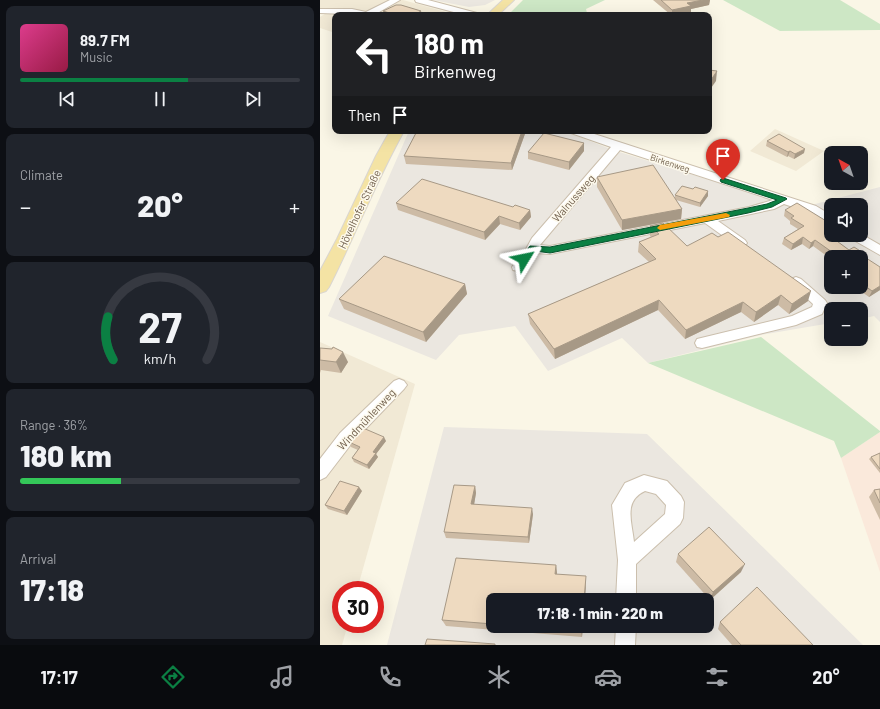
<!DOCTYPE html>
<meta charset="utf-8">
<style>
body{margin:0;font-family:Barlow,sans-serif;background:#20242c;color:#f1f3f6;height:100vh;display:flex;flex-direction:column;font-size:15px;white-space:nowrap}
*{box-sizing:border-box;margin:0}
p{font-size:13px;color:#9ea1a6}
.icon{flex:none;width:22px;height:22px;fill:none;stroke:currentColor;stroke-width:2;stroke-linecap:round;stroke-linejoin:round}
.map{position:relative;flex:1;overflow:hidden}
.panel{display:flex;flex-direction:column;gap:6px;padding:6px;background:#0d0f14;width:320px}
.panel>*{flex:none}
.banner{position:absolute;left:12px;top:12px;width:380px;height:122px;border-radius:8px;box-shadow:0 4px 16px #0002;background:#202124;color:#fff;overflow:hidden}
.needle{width:26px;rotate:320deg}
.tools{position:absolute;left:504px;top:146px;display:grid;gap:8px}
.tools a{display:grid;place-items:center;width:44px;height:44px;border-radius:8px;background:#171b24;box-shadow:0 4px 16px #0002;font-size:20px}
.speed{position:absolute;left:12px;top:581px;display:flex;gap:8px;font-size:20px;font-weight:700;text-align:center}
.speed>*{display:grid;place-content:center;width:52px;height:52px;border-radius:50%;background:#171b24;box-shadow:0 4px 16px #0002;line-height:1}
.speed .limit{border:6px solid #d22;background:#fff;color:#111}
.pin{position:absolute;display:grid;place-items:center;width:34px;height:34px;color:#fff;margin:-41px -17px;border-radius:50% 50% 50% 0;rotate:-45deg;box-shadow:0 0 4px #0007}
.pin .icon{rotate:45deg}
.me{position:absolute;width:44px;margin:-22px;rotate:55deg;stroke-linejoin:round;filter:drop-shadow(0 0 3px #0008)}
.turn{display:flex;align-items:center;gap:14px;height:84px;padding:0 16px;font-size:18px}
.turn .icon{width:52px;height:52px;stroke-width:2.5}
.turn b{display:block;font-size:28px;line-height:34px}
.then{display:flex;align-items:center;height:38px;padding:0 16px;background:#0003;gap:8px;font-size:15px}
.big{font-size:30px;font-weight:800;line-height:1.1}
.panel .widget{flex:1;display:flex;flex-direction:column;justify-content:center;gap:6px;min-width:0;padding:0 14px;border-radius:8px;background:#20242c}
.panel .dial{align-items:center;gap:0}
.dial svg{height:104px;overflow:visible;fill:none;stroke:#363941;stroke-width:7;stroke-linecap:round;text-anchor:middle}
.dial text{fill:#f1f3f6;stroke:none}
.song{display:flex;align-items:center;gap:12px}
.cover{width:48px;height:48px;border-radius:6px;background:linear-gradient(135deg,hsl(330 70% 55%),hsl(340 70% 35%))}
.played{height:4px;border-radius:2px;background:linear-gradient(90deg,#0b8043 60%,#363941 60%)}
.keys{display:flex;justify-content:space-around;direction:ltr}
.heat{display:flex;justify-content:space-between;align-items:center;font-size:22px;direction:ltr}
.charge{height:6px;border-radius:3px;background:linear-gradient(90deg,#34c759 36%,#363941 0)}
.trip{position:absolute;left:166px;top:593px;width:228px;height:40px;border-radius:8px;background:#171b24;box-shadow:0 4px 16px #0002;font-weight:800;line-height:40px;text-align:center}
.tabs{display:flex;height:64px;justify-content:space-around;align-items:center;background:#090b0e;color:#9ea1a6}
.tabs .icon{width:28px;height:28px}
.tabs .selected{color:#0b8043}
.tabs b{font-size:18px;color:#f1f3f6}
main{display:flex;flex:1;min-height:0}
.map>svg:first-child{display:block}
.residential{fill:#f1e9d5}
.commercial{fill:#fae9db}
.industrial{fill:#ebe7e0;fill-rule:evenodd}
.green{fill:#cde7c5}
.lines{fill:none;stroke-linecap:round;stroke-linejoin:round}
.minor-casing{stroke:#cbbfad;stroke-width:2}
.major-casing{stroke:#dad6d1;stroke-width:2}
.minor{fill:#fff;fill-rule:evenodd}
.major{fill:#f4e3a4;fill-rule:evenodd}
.wall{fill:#cdbba5}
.shaded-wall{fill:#a79986}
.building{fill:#eedac0;stroke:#a79986}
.route{fill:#0b8043;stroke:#07532c}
.slow{fill:#f59e0b}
.labels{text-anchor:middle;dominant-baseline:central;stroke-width:3;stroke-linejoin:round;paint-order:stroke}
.far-street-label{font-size:9px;fill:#71604d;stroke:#fdf9ec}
.street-label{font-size:11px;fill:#71604d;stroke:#fdf9ec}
</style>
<main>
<section class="panel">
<div class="widget">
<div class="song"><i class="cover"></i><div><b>89.7 FM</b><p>Music</p></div></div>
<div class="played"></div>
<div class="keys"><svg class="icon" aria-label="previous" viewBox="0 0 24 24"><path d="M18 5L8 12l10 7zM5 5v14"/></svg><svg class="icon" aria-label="pause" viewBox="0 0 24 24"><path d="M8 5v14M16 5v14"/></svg><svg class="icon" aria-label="next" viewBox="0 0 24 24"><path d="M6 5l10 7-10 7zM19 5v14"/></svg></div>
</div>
<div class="widget"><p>Climate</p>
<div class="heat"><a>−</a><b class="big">20°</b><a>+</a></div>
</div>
<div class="widget dial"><svg viewBox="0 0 100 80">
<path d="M14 69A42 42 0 1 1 86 69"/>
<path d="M14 69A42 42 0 0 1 10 36" stroke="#0b8043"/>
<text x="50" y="56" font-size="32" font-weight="700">27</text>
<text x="50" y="72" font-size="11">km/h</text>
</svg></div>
<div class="widget"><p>Range · 36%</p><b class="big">180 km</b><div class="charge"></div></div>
<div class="widget"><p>Arrival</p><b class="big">17:18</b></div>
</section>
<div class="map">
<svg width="560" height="645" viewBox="0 0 560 645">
<rect width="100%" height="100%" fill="#faf6e6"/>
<!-- residential -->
<g class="residential">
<path d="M0,0H83L137,15H15V33L0,28V17L13,9L0,10Z"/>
<path d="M455,129L504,151L476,171L430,151Z"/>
<path d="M0,342L95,384L37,590H21V624H28L22,645H0Z"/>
</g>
<!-- commercial -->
<path class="commercial" d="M560,432V572L521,458Z"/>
<!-- industrial -->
<g class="industrial">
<path d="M113,0H175L165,5L149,7Z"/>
<path d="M89,131H244L293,150L480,208L560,187V322L554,316L541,319V309H511V323L441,335L328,363L302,338L228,371L195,326L139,335L116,360L8,316ZM511,205H541V235H511ZM511,257H541V287H511Z"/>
<path d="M124,427L327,434L543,645H67ZM173,600H387V626H173Z"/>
</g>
<!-- green -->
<g class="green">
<path d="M203,0H285L266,9L267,13L263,15H188Z"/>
<path d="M403,0H520L560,24V30L460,31Z"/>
<path d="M441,337L560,431V432L521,458L514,441L328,363Z"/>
</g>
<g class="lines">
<defs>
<g id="minor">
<path d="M70,0H80L54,15L0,13V9H32L46,12Z"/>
<path d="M95,0H108L157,13L158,15H145L96,2Z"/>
<path d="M250,131H265L496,206L511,215V224L488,212L464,204L454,209L398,221L425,240L427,243L425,246L421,247L417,246L385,223L230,254L216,253C211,261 204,273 193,270L192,267L206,249L212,238L291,147L251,133ZM300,150L453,200L429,207L230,246L220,245Z"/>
<path d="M541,234L560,245V255L530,238L528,235H541Z"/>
<path d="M476,277L481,279L505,300L507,303L502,314L476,325L382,348L377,347L375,343L377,339L472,316L492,307L493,304L469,282L471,279Z"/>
<path d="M79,379L84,381L87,385L84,389L32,443L6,477L0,480V459L20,433L74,381Z"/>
<path d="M324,475L347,481L361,496L364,502L363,518L360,524L316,564V600H296L298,560L292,505L305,483ZM325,491L336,494L346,505L345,514L314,542C312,522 303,501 325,491Z"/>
<path d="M296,626H316L315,645H295Z"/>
</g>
<g id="major">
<path d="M183,0H194L178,15H167Z"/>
<path d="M70,131H84C56,181 35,236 9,287L6,291L0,293V271L17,239L56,156Z"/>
</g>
</defs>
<!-- minor casing -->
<use href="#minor" class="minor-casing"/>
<!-- major casing -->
<use href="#major" class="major-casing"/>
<!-- minor -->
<use href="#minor" class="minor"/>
<!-- major -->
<use href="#major" class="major"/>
</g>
<!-- wall -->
<g class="wall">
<path d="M333,0H390L389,5L371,9V13L358,15H351Z"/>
<path d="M63,11L102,15H64Z"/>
<path d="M97,131H206L192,170L86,164L84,156Z"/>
<path d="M447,141L484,153L474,159L468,156L467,157L446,146Z"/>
<path d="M264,151L249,170L208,159V152Z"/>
<path d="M277,177L355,198V195L388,196L380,207L356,200L362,209L361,219L302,230L277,187Z"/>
<path d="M76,203L193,207L210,210L211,217L200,230L180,224L165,240L78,210Z"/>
<path d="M465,210L509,236L529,250L545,254L544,257L560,290L549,297L535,287H541V257H511V259L493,246L489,249L482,244L471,250L462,244L464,238L478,229L470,224V221L464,216Z"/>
<path d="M330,226L367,246L488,301L469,314L458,305L434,322L421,312L365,339L338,310L235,359L210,324L208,314L329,262L318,252L319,242L331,237L330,236Z"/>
<path d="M145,284L147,294L106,342L24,309L19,299Z"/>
<path d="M0,348L28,362L21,373L1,370L0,373Z"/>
<path d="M66,441L56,454L58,457L49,469L34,462L32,458L38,450L31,447L29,442Z"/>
<path d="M560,453V473L549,459L551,457Z"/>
<path d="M155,486L156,493L154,504L213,514L209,543L126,538L124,532Z"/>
<path d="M560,489V520L549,497L554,490Z"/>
<path d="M42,491L27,515L8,509L5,505Z"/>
<path d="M358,554L421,572L390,600L356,562Z"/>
<path d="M236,565L237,574L266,584L173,600V626H263L262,637L126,626L122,620Z"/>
<path d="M400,622L493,645H412L398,629Z"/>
</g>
<!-- shaded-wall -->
<g class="shaded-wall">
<path d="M383,0H390L389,5L371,9V13L358,15H352V10L367,3Z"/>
<path d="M101,11L102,15H94Z"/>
<path d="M397,71L396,81L389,91V83Z"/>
<path d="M202,131H206L192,170L191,163Z"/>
<path d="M264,143V151L249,170V162Z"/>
<path d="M485,149L484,153L474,159L475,154Z"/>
<path d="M470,151L468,156L467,157L468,152Z"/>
<path d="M388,191V196L380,207V203Z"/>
<path d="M362,209L361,219L302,230V220Z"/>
<path d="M210,210L211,217L200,230L199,223Z"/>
<path d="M179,216L180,224L165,240L164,232Z"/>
<path d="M511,230V235L504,240L506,233Z"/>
<path d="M483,237L482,244L471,250L473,244Z"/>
<path d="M495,240L493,246L489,249L491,243Z"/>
<path d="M145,284L147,294L106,342L103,332Z"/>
<path d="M560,286V290L549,297L552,291Z"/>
<path d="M491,291L488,301L469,314L472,304Z"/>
<path d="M461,295L458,305L434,322L436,312Z"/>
<path d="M339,300L338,310L235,359L234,349Z"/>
<path d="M423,302L421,312L365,339L366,330Z"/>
<path d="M23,352L28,362L21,373L16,362Z"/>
<path d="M64,437L66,441L56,454L58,457L49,469L47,465L53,452Z"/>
<path d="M155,486L156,493L153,511L151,504Z"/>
<path d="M39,487L42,491L27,515L24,511Z"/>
<path d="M212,508L213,514L209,543L208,537Z"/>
<path d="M425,564L421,572L390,600L393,592Z"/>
<path d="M236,565L237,573L236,581L235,574Z"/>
<path d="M266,576V584L265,600H264Z"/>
<path d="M262,626H263L262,637L261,631Z"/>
</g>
<!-- building -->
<g class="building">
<path d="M341,0H383L367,3L371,6L352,10Z"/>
<path d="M76,5H81L101,11L94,15H76L63,11Z"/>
<path d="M292,13L305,15H294Z"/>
<path d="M389,70L397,71L389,83Z"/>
<path d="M97,131H202L191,163L84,156Z"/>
<path d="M224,133L264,143L249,162L208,152Z"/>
<path d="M459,134L485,149L475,154L470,151L468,152L447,141Z"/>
<path d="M333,165L362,209L302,220L277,177Z"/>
<path d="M102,179L193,207L195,205L210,210L199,223L179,216L164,232L76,203Z"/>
<path d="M362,186L373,189L375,187L388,191L380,203L355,195Z"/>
<path d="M477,203L511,224V230L506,233L529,250L534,247L545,254L543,256L560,267V286L552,291L541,283V277L547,273L541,268V257H525L522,255L519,257L495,240L491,243L483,237L473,244L464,238L484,226L471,218L474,216L465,210Z"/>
<path d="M343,223L367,246L392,233L398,237L408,232L491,291L472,304L461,295L436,312L423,302L366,330L339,300L234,349L208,314L336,259L319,242L339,234L330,226Z"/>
<path d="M64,256L145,284L103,332L19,299Z"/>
<path d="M13,347L23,352L16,362L0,360V348L12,349Z"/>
<path d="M43,428L64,437L53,452L56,453L47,465L32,458L40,447L29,442Z"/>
<path d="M560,453V469L551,457Z"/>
<path d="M20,481L39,487L24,511L5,505Z"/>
<path d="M134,485L155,486L151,504L212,508L208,537L124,532Z"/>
<path d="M560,489V503L554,490Z"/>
<path d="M389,527L425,564L393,592L358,554Z"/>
<path d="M136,558L236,565L235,574L266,576L264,600H173V624L122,620Z"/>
<path d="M437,587L493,645H421L400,622Z"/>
<path d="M202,626H262L261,631Z"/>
<path d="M107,639L175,644V645H105Z"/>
</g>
<!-- route -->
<path class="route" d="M403,178L466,198L467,199L452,207L428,213L230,253L215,251L207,261H202L200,259L210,246L230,247L240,245L428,208L447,204L457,200L401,182L400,180Z"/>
<!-- slow -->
<path class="slow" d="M406,213L410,215L409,217L340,230L337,228L340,225Z"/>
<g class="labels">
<!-- far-street labels -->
<g class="far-street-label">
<text transform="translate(350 163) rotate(18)">Birkenweg</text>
</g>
<!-- street labels -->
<g class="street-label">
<text transform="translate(253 198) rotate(-49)">Walnussweg</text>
<text transform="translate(39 209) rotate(-65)">Hövelhofer Straße</text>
<text transform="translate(46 419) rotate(-47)">Windmühlenweg</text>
</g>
</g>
</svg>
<div class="tools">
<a><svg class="needle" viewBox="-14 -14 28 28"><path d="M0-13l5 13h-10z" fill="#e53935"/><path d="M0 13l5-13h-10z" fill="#9ea1a6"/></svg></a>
<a><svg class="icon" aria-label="sound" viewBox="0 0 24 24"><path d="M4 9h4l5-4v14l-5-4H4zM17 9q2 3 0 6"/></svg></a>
<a>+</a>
<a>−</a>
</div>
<div class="speed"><div class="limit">30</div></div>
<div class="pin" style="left:403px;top:180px;background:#d93025"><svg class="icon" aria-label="arrive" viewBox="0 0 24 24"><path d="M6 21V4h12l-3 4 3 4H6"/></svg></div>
<svg class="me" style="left:204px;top:259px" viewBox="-20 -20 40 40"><path d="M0-17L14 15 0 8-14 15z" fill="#0b8043" stroke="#fff" stroke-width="4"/></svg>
<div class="trip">17:18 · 1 min · 220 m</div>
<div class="banner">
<div class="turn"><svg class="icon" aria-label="left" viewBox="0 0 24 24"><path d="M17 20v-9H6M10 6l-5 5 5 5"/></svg><div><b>180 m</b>Birkenweg</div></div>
<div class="then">Then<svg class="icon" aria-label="arrive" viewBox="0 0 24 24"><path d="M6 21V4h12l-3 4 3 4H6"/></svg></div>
</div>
</div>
</main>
<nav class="tabs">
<b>17:17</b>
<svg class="icon selected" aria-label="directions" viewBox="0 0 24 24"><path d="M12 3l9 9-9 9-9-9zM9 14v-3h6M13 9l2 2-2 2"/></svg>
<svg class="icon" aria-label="music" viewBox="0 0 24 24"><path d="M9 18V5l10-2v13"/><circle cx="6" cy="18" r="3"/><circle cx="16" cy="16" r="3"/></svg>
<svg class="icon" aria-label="phone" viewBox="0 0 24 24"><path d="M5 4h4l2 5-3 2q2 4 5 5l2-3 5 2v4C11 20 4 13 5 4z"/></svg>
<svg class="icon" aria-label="climate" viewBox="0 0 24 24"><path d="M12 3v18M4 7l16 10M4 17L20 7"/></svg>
<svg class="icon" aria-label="car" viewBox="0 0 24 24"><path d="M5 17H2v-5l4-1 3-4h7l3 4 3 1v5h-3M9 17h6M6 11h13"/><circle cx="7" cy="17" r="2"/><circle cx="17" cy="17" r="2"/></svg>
<svg class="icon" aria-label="filters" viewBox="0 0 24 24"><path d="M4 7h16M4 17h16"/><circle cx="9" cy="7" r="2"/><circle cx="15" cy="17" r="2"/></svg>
<b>20°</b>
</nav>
